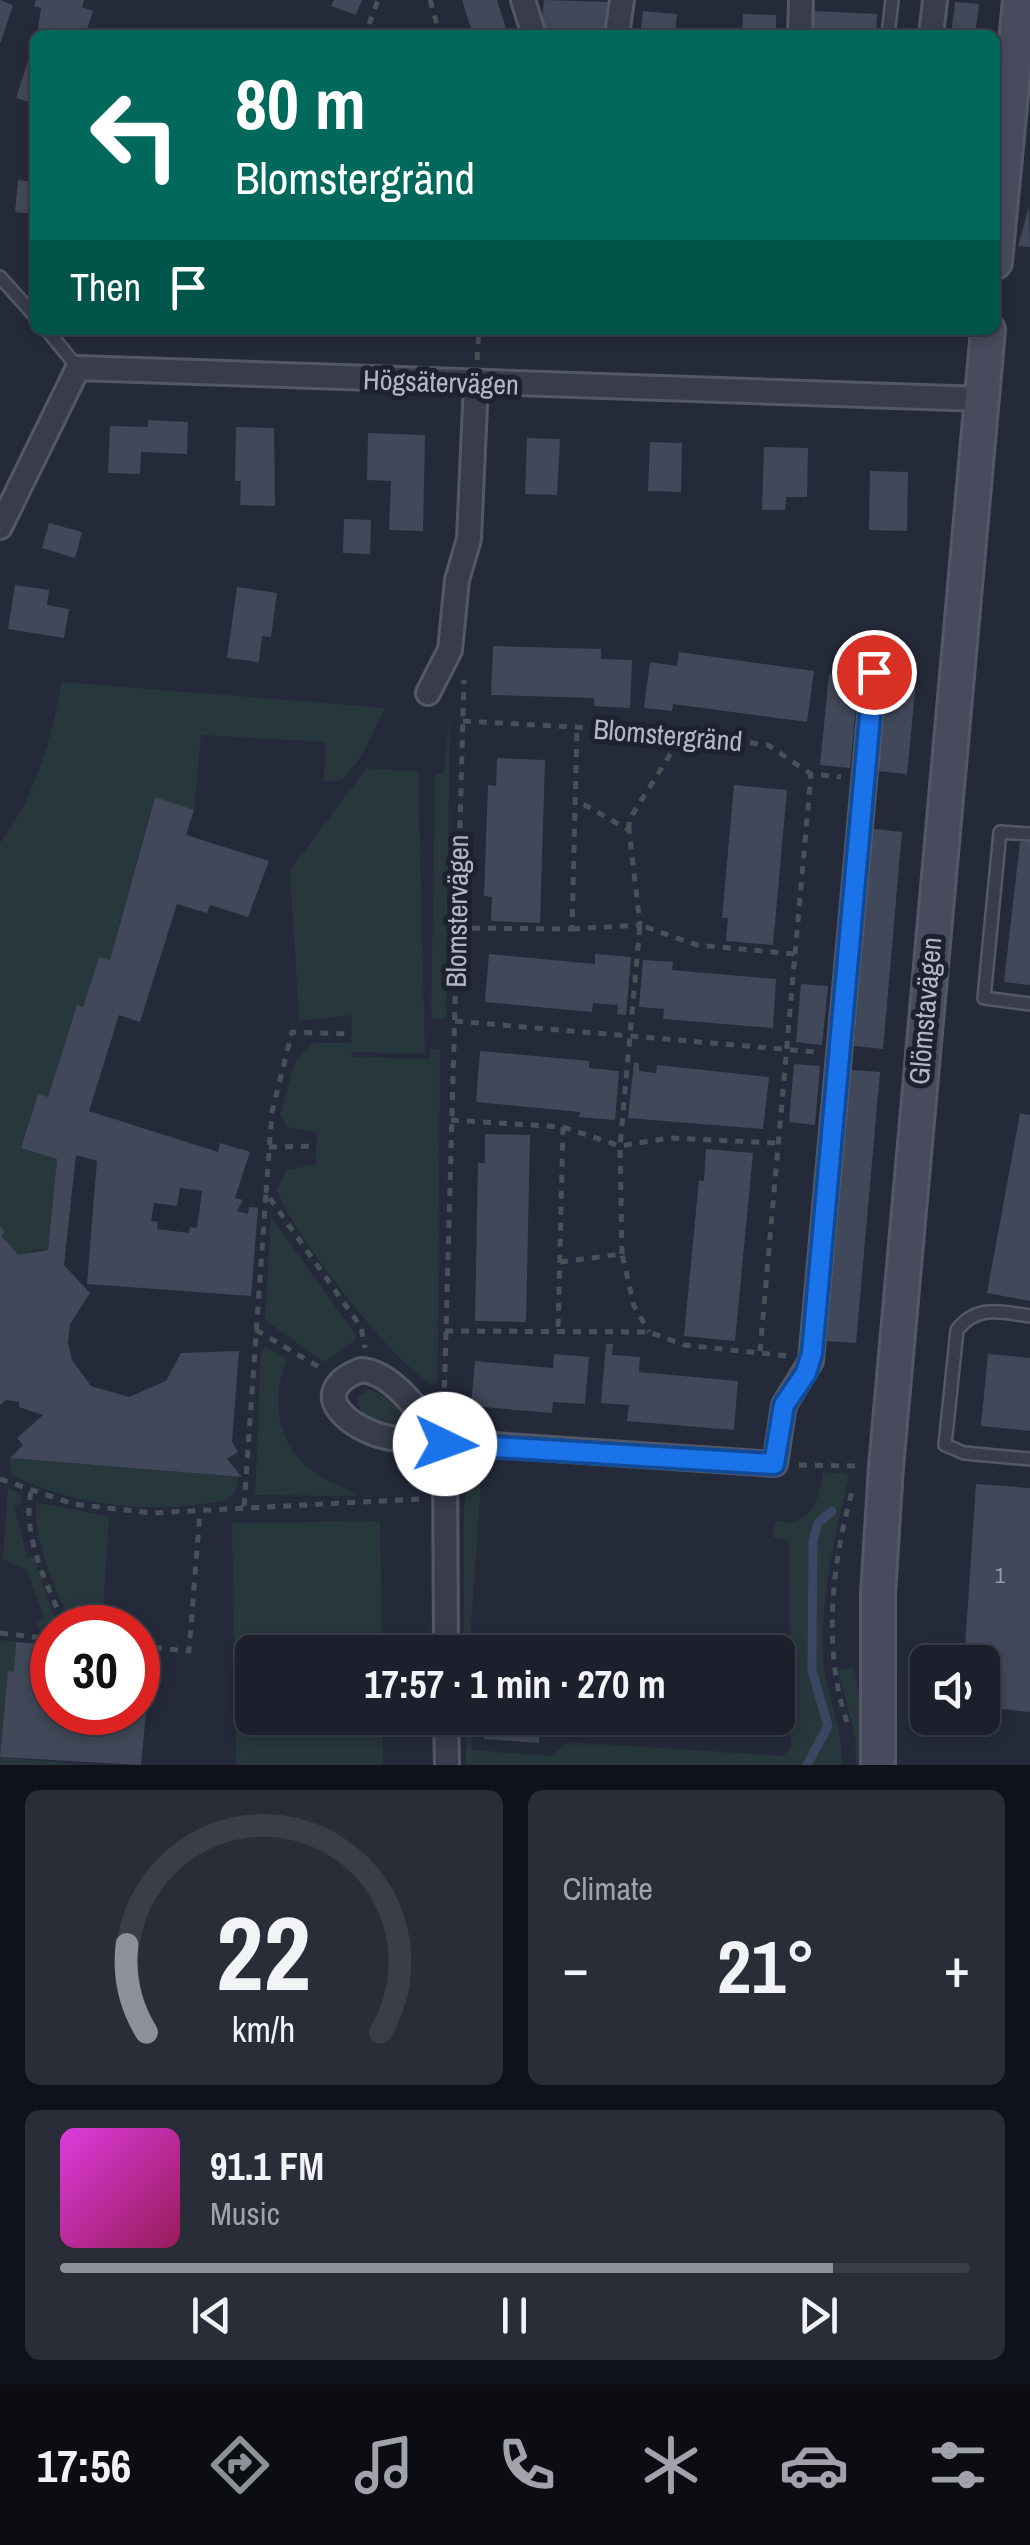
<!DOCTYPE html>
<meta charset="utf-8">
<style>
body{margin:0;font-family:"Archivo Narrow",sans-serif;background:#292d38;color:#f1f3f6;height:100vh;display:flex;flex-direction:column;font-size:38px;white-space:nowrap}
*{box-sizing:border-box;margin:0}
p{font-size:32px;color:#a0a3a9}
.icon{flex:none;width:55px;height:55px;fill:none;stroke:currentColor;stroke-width:2;stroke-linecap:round;stroke-linejoin:round}
.map{position:relative;height:1765px;overflow:hidden}
.details{display:flex;flex-direction:column;gap:25px;padding:25px;background:#0f1218;flex:1}
.details>*{flex:none}
.banner{position:absolute;left:30px;top:30px;width:970px;height:305px;border-radius:15px;box-shadow:0 5px 15px #0003,0 0 0 2px #3a3e48;background:#00695c;color:#fff;overflow:hidden}
.fabs{position:absolute;left:910px;top:1645px;display:grid;gap:20px}
.fabs a{display:grid;place-items:center;width:90px;height:90px;border-radius:15px;background:#1c202c;box-shadow:0 5px 15px #0003,0 0 0 2px #3a3e48;font-size:50px}
.speed{position:absolute;left:30px;top:1605px;display:flex;gap:20px;font-size:50px;font-weight:700;text-align:center}
.speed>*{display:grid;place-content:center;width:130px;height:130px;border-radius:50%;background:#1c202c;box-shadow:0 5px 15px #0003,0 0 0 2px #3a3e48;line-height:1}
.speed .limit{border:15px solid #d22;background:#fff;color:#111}
.pin{position:absolute;display:grid;place-items:center;width:85px;height:85px;color:#fff;margin:-42px;border:5px solid #fff;border-radius:50%;box-shadow:0 2px 10px #0007}
.me{position:absolute;width:110px;margin:-55px;rotate:93deg;stroke-linejoin:round;filter:drop-shadow(0 0 8px #0008)}
.turn{display:flex;align-items:center;gap:35px;height:210px;padding:0 40px;font-size:45px}
.turn .icon{width:130px;height:130px;stroke-width:2.5}
.turn b{display:block;font-size:70px;line-height:85px}
.then{display:flex;align-items:center;height:95px;padding:0 40px;background:#0003;gap:20px;font-size:38px}
.big{font-size:75px;font-weight:700;line-height:1.1}
.details .tile{flex:1;display:flex;flex-direction:column;justify-content:center;gap:15px;min-width:0;padding:0 35px;border-radius:15px;background:#292d38}
.details .dial{align-items:center;gap:0}
.dial svg{height:260px;overflow:visible;fill:none;stroke:#3a3e48;stroke-width:7;stroke-linecap:round;text-anchor:middle}
.dial text{fill:#f1f3f6;stroke:none}
.song{display:flex;align-items:center;gap:30px}
.cover{width:120px;height:120px;border-radius:15px;background:linear-gradient(135deg,hsl(300 70% 55%),hsl(330 70% 35%))}
.played{height:10px;border-radius:5px;background:linear-gradient(90deg,#8c9099 85%,#3a3e48 85%)}
.keys{display:flex;justify-content:space-around;direction:ltr}
.heat{display:flex;justify-content:space-between;align-items:center;font-size:55px;direction:ltr}
.details .tiles{flex:1;display:grid;gap:25px;grid-template-columns:1fr 1fr}
.tile:last-child{grid-column:span 2}
.trip{position:absolute;left:235px;top:1635px;width:560px;height:100px;border-radius:15px;background:#1c202c;box-shadow:0 5px 15px #0003,0 0 0 2px #3a3e48;font-weight:700;line-height:100px;text-align:center}
.tabs{display:flex;height:160px;justify-content:space-around;align-items:center;background:#0b0d12;color:#a0a3a9}
.tabs .icon{width:70px;height:70px}
.tabs .current{color:#8c9099}
.tabs b{font-size:45px;color:#f1f3f6}
.map>svg:first-child{display:block}
.green{fill:#28373c}
.lines{fill:none;stroke-linecap:round;stroke-linejoin:round}
.stream{stroke:#3c4562;stroke-width:9}
.building{fill:#414859;fill-rule:evenodd}
.service-casing{stroke:#545866;stroke-width:16}
.minor-casing{stroke:#545866;stroke-width:28}
.secondary-casing{stroke:#545866;stroke-width:38}
.path{stroke:#455258;stroke-width:5;stroke-dasharray:8 8;stroke-linecap:butt}
.service{stroke:#393d4b;stroke-width:11}
.minor{stroke:#393d4b;stroke-width:22}
.secondary{stroke:#474b5d;stroke-width:32}
.route-casing{stroke:#114b97;stroke-width:25}
.route{stroke:#1a73e8;stroke-width:18}
.labels{text-anchor:middle;dominant-baseline:central;stroke-width:10;stroke-linejoin:round;paint-order:stroke}
.number-label{font-size:22px;fill:#979cab}
.street-label{font-size:28px;fill:#b4b8c6;stroke:#1e2230}
</style>
<div class="map">
<svg width="1030" height="1765" viewBox="0 0 1030 1765">
<rect width="100%" height="100%" fill="#252a3a"/>
<!-- green -->
<g class="green">
<path d="M62,682L385,708L361,757L342,780L324,782L326,742L201,735L194,810L154,798L110,960L99,958L83,1007L77,1006L48,1097L38,1094L21,1147L57,1159L48,1250L33,1249L32,1256L18,1255L1,1235L5,1232L0,1226V843C37,793 50,742 62,682Z"/>
<path d="M450,714L446,1019L431,1018L435,775L444,773Z"/>
<path d="M366,769L418,771L425,1054L352,1052L351,1057L429,1059L430,1048L440,1050L438,1354L437,1383L433,1384C396,1368 290,1230 277,1190L287,1170L316,1164L317,1132L287,1127L280,1115L295,1062L313,1043H351L352,1015L299,1021L290,870Z"/>
<path d="M271,1217L356,1335L355,1340L324,1362L265,1320Z"/>
<path d="M266,1347L287,1358C269,1403 277,1450 321,1477C332,1484 347,1487 356,1496L255,1495L261,1352Z"/>
<path d="M370,1389L401,1407L400,1424L391,1429L361,1413L357,1397Z"/>
<path d="M10,1458L238,1477L236,1490L228,1499C160,1516 73,1507 11,1474Z"/>
<path d="M482,1471L469,1652H464V1508L468,1478Z"/>
<path d="M823,1472L847,1474L848,1480C835,1533 816,1619 825,1673C830,1705 844,1732 841,1765H466V1718H471L472,1750L551,1756L568,1742L783,1756L791,1747L789,1540L772,1537L776,1521C811,1529 819,1499 823,1472Z"/>
<path d="M8,1488L22,1496L20,1504L14,1507L27,1557L34,1558L56,1621L50,1630L40,1631L36,1621L44,1618L27,1570L3,1559Z"/>
<path d="M37,1503L109,1516L102,1627H73C59,1600 30,1532 37,1503Z"/>
<path d="M380,1521L382,1652H252V1718H383V1765H236L232,1523Z"/>
<path d="M0,1640L16,1642L14,1672H8L0,1757L87,1765H0Z"/>
<path d="M854,1668L866,1735V1765H856L855,1736L838,1669Z"/>
</g>
<g class="lines">
<!-- stream -->
<path class="stream" d="M807,1765L828,1726L812,1670L813,1541L818,1523L832,1511"/>
</g>
<!-- building -->
<g class="building">
<path d="M0,0L13,5L1,42H0Z"/>
<path d="M36,0H84L82,7L93,11L85,35H37L41,8L34,6Z"/>
<path d="M334,0H362L356,15L331,6Z"/>
<path d="M462,0H497L508,35H473Z"/>
<path d="M544,0L608,2L604,35L541,29Z"/>
<path d="M955,2L979,4L975,35H951Z"/>
<path d="M643,11L677,14L675,35H640Z"/>
<path d="M814,11L877,14L876,35H813Z"/>
<path d="M743,14L776,15V35H742Z"/>
<path d="M34,42H35V104L16,98Z"/>
<path d="M18,180L35,182V214L15,212Z"/>
<path d="M1029,207L1030,247L1018,246Z"/>
<path d="M148,420L188,422L187,454L141,452L140,474L108,473L110,426L148,427Z"/>
<path d="M236,427L274,428L275,506L240,505L241,481H235Z"/>
<path d="M368,433L425,435L423,531L389,530L391,481L367,480Z"/>
<path d="M527,438L560,439L557,495L525,494Z"/>
<path d="M650,442L682,443L681,492L648,491Z"/>
<path d="M764,447L808,448L807,497H786L785,510H762Z"/>
<path d="M870,471L908,472L907,531L869,530Z"/>
<path d="M344,519L371,520L370,554L343,553Z"/>
<path d="M49,523L82,532L75,558L42,548Z"/>
<path d="M15,585L49,590L47,605L69,609L64,638L8,629Z"/>
<path d="M237,587L277,593L271,637L262,636L259,662L227,658Z"/>
<path d="M493,646L601,649V659L632,660L630,708L594,706V698L491,695Z"/>
<path d="M679,652L814,671L807,722L673,704L672,711L644,708L650,662L677,666Z"/>
<path d="M829,674L859,677L850,768L820,765Z"/>
<path d="M886,680L916,683L907,774L877,771Z"/>
<path d="M497,758L545,760L540,923L491,921L492,897L484,896L488,785L496,786Z"/>
<path d="M734,785L787,790L773,945L726,941L728,918H722Z"/>
<path d="M155,797L194,810L186,835L269,861L248,917L210,905L207,913L177,904L140,1022L119,1015L89,1111L218,1152L220,1143L250,1152L235,1198L243,1200L237,1211L248,1214L249,1207L258,1208L251,1296L87,1284L97,1161L76,1155L64,1265L90,1293L70,1324L68,1343L72,1360L91,1386L129,1397L166,1381L181,1353L239,1351L232,1442L238,1452L227,1459L242,1477L10,1458L23,1445L17,1438L43,1415L19,1407V1402L6,1400L0,1405V1226L5,1232L1,1235L18,1255L48,1250L57,1159L21,1148L38,1094L48,1097L77,1005L83,1007L99,957L110,960ZM180,1188L202,1191L197,1228L190,1227L189,1233L157,1229L158,1222L151,1221L154,1203L177,1206Z"/>
<path d="M873,829L902,832L883,1049L854,1046Z"/>
<path d="M1020,842H1030V985L1004,982Z"/>
<path d="M489,954L595,964V954L631,957L626,1015L617,1014L618,1005L593,1003L592,1012L485,1002Z"/>
<path d="M643,960L673,962L672,970L776,979L773,1028L663,1019L664,1009L639,1007Z"/>
<path d="M801,984L828,986L822,1045L796,1042Z"/>
<path d="M480,1051L589,1061V1068L619,1071L615,1120L579,1117L580,1112L476,1102Z"/>
<path d="M634,1062L639,1063V1071L656,1073L657,1065L769,1077L763,1129L628,1118Z"/>
<path d="M794,1064L820,1066L815,1125L789,1122Z"/>
<path d="M851,1070L880,1072L856,1343L827,1341Z"/>
<path d="M1020,1113L1030,1115V1301L987,1293Z"/>
<path d="M485,1134L530,1135L526,1322L475,1321L478,1163H485Z"/>
<path d="M706,1149L753,1153L735,1341L684,1336L699,1180L704,1181Z"/>
<path d="M606,1344H613L612,1355L640,1357L639,1372L738,1381L734,1430L627,1421L629,1405L601,1403Z"/>
<path d="M554,1354L589,1357L585,1404L553,1402L552,1413L471,1406L475,1361L553,1368Z"/>
<path d="M988,1354L1030,1358V1431L981,1426Z"/>
<path d="M976,1484L1030,1488V1712L991,1708L993,1689L982,1688V1662H964Z"/>
<path d="M16,1642L52,1645V1712H138V1652L146,1653L143,1681H149L141,1765L0,1757L8,1671L14,1672Z"/>
<path d="M485,1718H541L539,1743L484,1739Z"/>
</g>
<g class="lines">
<defs>
<g id="service">
<path d="M888,35L892,0"/>
<path d="M0,277L35,316"/>
<path d="M47,330L78,368"/>
<path d="M1030,834L1000,832L984,998L1030,1004"/>
<path d="M1030,1316C1000,1312 978,1304 957,1330L945,1445L964,1453L1030,1459"/>
</g>
<g id="minor">
<path d="M523,0L534,35"/>
<path d="M617,35L622,0"/>
<path d="M800,35L801,0"/>
<path d="M931,35L935,0"/>
<path d="M0,527L78,368L982,399"/>
<path d="M428,693L450,650L457,580L469,539L476,383"/>
<path d="M445,1442C423,1419 395,1372 361,1370C302,1393 352,1431 390,1438L775,1464L784,1405L811,1361L874,673"/>
<path d="M445,1444L446,1652"/>
<path d="M446,1718L447,1765"/>
</g>
<g id="secondary">
<path d="M995,262L1020,0"/>
<path d="M878,1765V1594L886,1467L988,330"/>
</g>
</defs>
<!-- service casing -->
<use href="#service" class="service-casing"/>
<!-- minor casing -->
<use href="#minor" class="minor-casing"/>
<!-- secondary casing -->
<use href="#secondary" class="secondary-casing"/>
<!-- path -->
<g class="path">
<path d="M430,0L440,35"/>
<path d="M369,24L378,0"/>
<path d="M477,360L479,330"/>
<path d="M463,721L666,732L768,745L811,774L841,777"/>
<path d="M629,830V820L683,734"/>
<path d="M456,928L572,929L577,728"/>
<path d="M572,929L640,925L629,830L576,800"/>
<path d="M795,954L811,774"/>
<path d="M455,1021L816,1052"/>
<path d="M451,1120L563,1127L558,1332"/>
<path d="M563,1127L620,1146L669,1138L776,1143"/>
<path d="M269,1147L317,1146"/>
<path d="M266,1193L272,1112L292,1032L352,1034"/>
<path d="M622,1254L620,1146L640,925L697,945L795,954L760,1351"/>
<path d="M560,1262L622,1254L634,1306L649,1332"/>
<path d="M256,1330L324,1370"/>
<path d="M445,1331L649,1332L684,1345L788,1356"/>
<path d="M444,1404L464,680"/>
<path d="M799,1465L858,1466"/>
<path d="M0,1479L73,1504L152,1513L421,1499"/>
<path d="M31,1492C21,1534 49,1590 66,1628"/>
<path d="M244,1506L266,1193L361,1327L365,1348"/>
<path d="M0,1633L52,1639"/>
<path d="M138,1646L189,1651L200,1511"/>
<path d="M847,1722C822,1649 832,1562 853,1488"/>
</g>
<!-- service -->
<use href="#service" class="service"/>
<!-- minor -->
<use href="#minor" class="minor"/>
<!-- secondary -->
<use href="#secondary" class="secondary"/>
</g>
<g class="lines">
<defs>
<path id="route" d="M445,1444L774,1464L784,1405L806,1373L812,1353L874,672"/>
</defs>
<!-- route casing -->
<use href="#route" class="route-casing"/>
<!-- route -->
<use href="#route" class="route"/>
</g>
<g class="labels">
<!-- number labels -->
<g class="number-label">
<text x="1000" y="1575">1</text>
</g>
<!-- street labels -->
<g class="street-label">
<text transform="translate(441 382) rotate(2)">Högsätervägen</text>
<text transform="translate(668 735) rotate(5)">Blomstergränd</text>
<text transform="translate(457 911) rotate(-89)">Blomstervägen</text>
<text transform="translate(925 1011) rotate(-85)">Glömstavägen</text>
</g>
</g>
</svg>
<div class="fabs">
<a><svg class="icon" aria-label="sound" viewBox="0 0 24 24"><path d="M4 9h4l5-4v14l-5-4H4zM17 9q2 3 0 6"/></svg></a>
</div>
<div class="speed"><div class="limit">30</div></div>
<div class="pin" style="left:874px;top:672px;background:#d93025"><svg class="icon" aria-label="arrive" viewBox="0 0 24 24"><path d="M6 21V4h12l-3 4 3 4H6"/></svg></div>
<svg class="me" style="left:445px;top:1444px" viewBox="-20 -20 40 40"><circle r="19" fill="#fff"/><path d="M0-13L10 11 0 6-10 11z" fill="#1a73e8"/></svg>
<div class="trip">17:57 · 1 min · 270 m</div>
<div class="banner">
<div class="turn"><svg class="icon" aria-label="left" viewBox="0 0 24 24"><path d="M17 20v-9H6M10 6l-5 5 5 5"/></svg><div><b>80 m</b>Blomstergränd</div></div>
<div class="then">Then<svg class="icon" aria-label="arrive" viewBox="0 0 24 24"><path d="M6 21V4h12l-3 4 3 4H6"/></svg></div>
</div>
</div>
<section class="details">
<div class="tiles">
<div class="tile dial"><svg viewBox="0 0 100 80">
<path d="M14 69A42 42 0 1 1 86 69"/>
<path d="M14 69A42 42 0 0 1 8 42" stroke="#8c9099"/>
<text x="50" y="56" font-size="32" font-weight="700">22</text>
<text x="50" y="72" font-size="11">km/h</text>
</svg></div>
<div class="tile"><p>Climate</p>
<div class="heat"><a>−</a><b class="big">21°</b><a>+</a></div>
</div>
<div class="tile">
<div class="song"><i class="cover"></i><div><b>91.1 FM</b><p>Music</p></div></div>
<div class="played"></div>
<div class="keys"><svg class="icon" aria-label="previous" viewBox="0 0 24 24"><path d="M18 5L8 12l10 7zM5 5v14"/></svg><svg class="icon" aria-label="pause" viewBox="0 0 24 24"><path d="M8 5v14M16 5v14"/></svg><svg class="icon" aria-label="next" viewBox="0 0 24 24"><path d="M6 5l10 7-10 7zM19 5v14"/></svg></div>
</div>
</div>
</section>
<nav class="tabs">
<b>17:56</b>
<svg class="icon current" aria-label="directions" viewBox="0 0 24 24"><path d="M12 3l9 9-9 9-9-9zM9 14v-3h6M13 9l2 2-2 2"/></svg>
<svg class="icon" aria-label="music" viewBox="0 0 24 24"><path d="M9 18V5l10-2v13"/><circle cx="6" cy="18" r="3"/><circle cx="16" cy="16" r="3"/></svg>
<svg class="icon" aria-label="phone" viewBox="0 0 24 24"><path d="M5 4h4l2 5-3 2q2 4 5 5l2-3 5 2v4C11 20 4 13 5 4z"/></svg>
<svg class="icon" aria-label="climate" viewBox="0 0 24 24"><path d="M12 3v18M4 7l16 10M4 17L20 7"/></svg>
<svg class="icon" aria-label="car" viewBox="0 0 24 24"><path d="M5 17H2v-5l4-1 3-4h7l3 4 3 1v5h-3M9 17h6M6 11h13"/><circle cx="7" cy="17" r="2"/><circle cx="17" cy="17" r="2"/></svg>
<svg class="icon" aria-label="filters" viewBox="0 0 24 24"><path d="M4 7h16M4 17h16"/><circle cx="9" cy="7" r="2"/><circle cx="15" cy="17" r="2"/></svg>
</nav>
